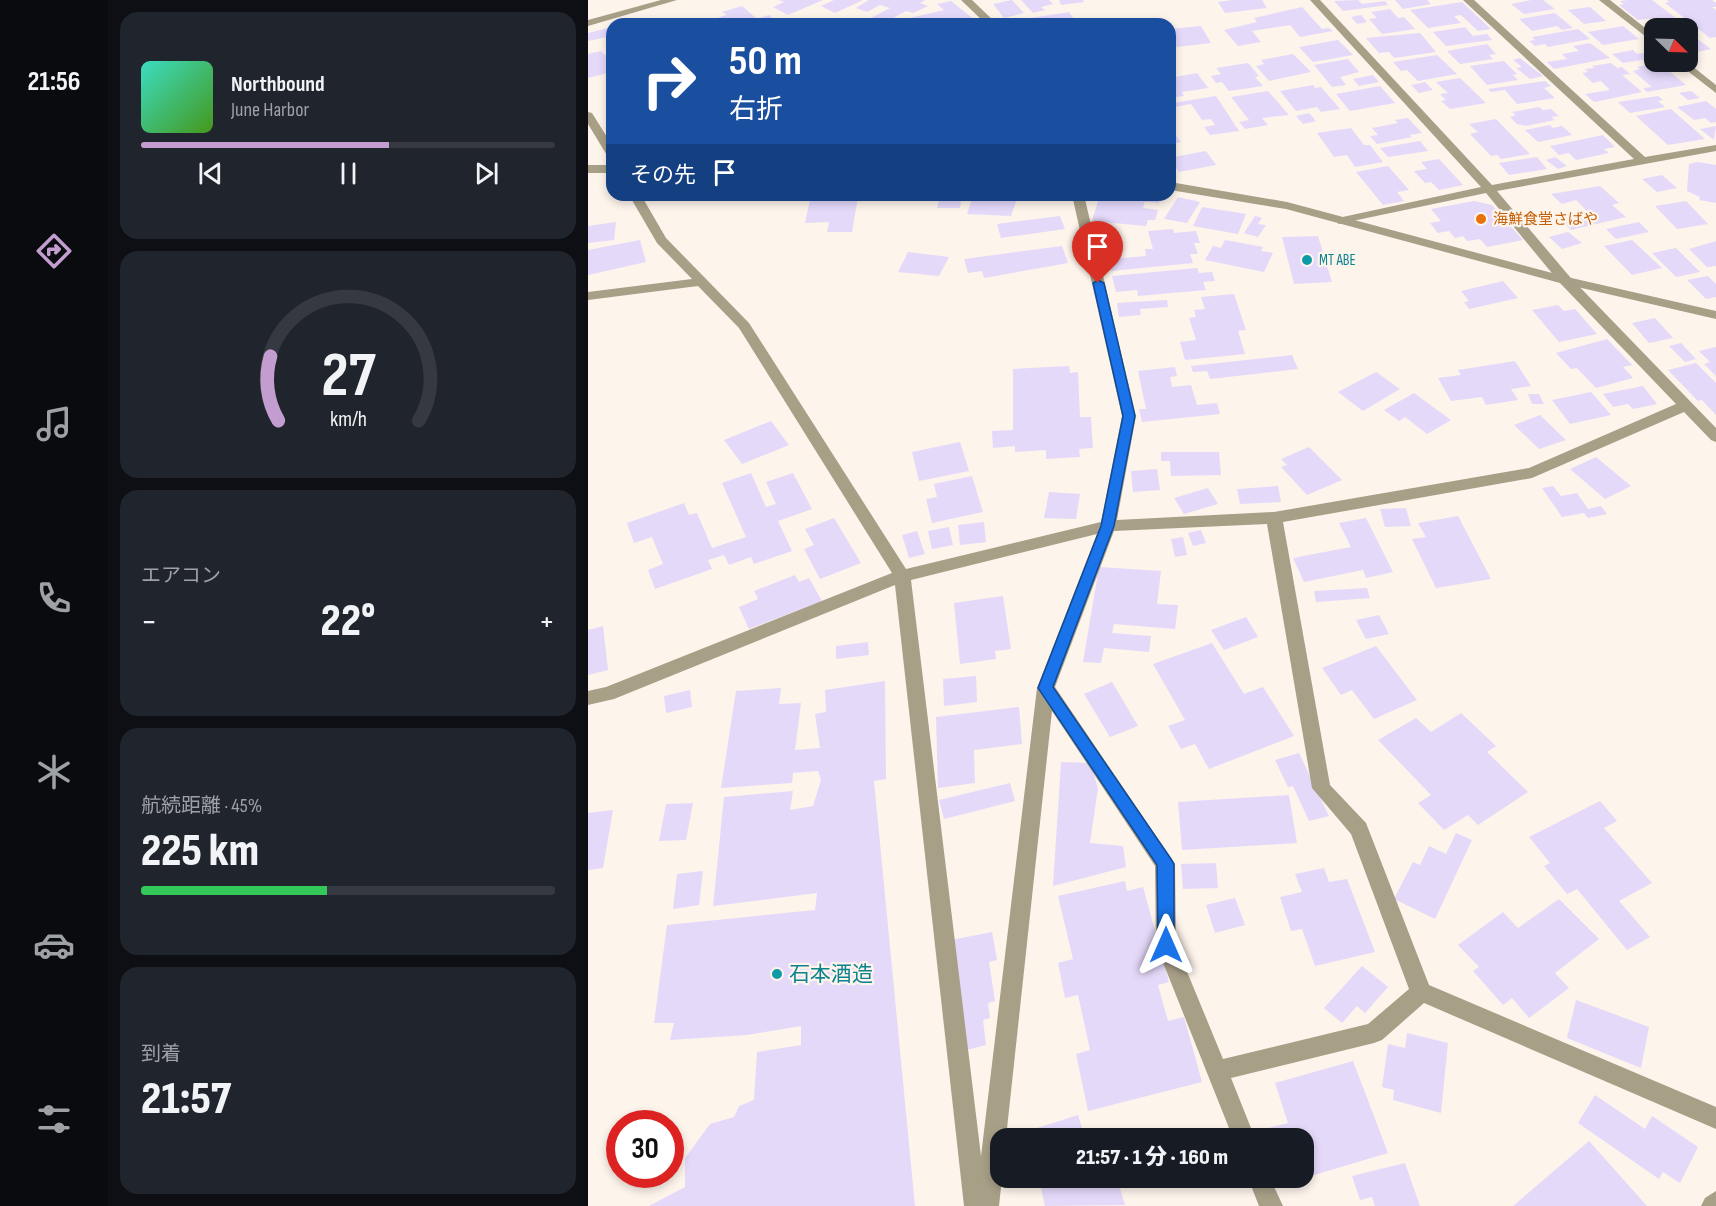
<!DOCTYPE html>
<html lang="ja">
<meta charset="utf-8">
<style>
body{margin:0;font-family:"Sofia Sans Condensed","Noto Sans JP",sans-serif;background:#20242c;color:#f1f3f6;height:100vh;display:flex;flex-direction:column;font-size:22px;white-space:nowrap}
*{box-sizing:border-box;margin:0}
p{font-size:20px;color:#9ea1a6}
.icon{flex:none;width:33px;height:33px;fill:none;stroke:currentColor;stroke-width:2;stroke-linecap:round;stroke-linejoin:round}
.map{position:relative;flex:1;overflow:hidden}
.panel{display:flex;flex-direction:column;gap:12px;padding:12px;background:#0d0f14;width:480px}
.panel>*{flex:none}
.banner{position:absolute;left:18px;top:18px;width:570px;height:183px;border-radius:18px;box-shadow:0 3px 9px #0003;background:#1a4fa0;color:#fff;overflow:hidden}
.needle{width:39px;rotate:113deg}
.buttons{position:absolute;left:1056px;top:18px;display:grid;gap:12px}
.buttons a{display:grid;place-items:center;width:54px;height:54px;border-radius:12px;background:#171b24;box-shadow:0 3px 9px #0003;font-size:30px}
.speed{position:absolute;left:18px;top:1110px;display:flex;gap:12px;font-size:30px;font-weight:700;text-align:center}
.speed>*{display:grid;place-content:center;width:78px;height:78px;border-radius:50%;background:#171b24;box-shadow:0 3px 9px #0003;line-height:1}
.speed .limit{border:9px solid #d22;background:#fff;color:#111}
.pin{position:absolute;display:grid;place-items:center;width:51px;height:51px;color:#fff;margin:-62px -26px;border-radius:50% 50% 50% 0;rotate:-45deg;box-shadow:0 0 6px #0007}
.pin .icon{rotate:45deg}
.me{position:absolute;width:66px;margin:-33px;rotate:0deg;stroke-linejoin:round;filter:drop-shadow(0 0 4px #0008)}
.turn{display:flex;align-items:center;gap:21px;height:126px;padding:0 24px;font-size:27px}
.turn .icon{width:78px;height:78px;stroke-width:2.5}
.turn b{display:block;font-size:42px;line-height:51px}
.then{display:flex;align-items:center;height:57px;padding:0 24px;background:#0003;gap:12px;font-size:22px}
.big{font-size:45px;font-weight:800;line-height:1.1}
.panel .card{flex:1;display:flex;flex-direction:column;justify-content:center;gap:9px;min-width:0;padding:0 21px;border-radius:18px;background:#20242c}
.panel .dial{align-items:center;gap:0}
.dial svg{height:156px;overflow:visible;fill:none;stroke:#363941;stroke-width:7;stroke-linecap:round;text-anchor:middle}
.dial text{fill:#f1f3f6;stroke:none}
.song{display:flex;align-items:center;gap:18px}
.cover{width:72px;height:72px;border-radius:9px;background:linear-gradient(135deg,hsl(170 70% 55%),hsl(100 70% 35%))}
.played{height:6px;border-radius:3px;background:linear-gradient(90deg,#c39dcf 60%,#363941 60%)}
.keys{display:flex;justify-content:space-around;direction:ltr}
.heat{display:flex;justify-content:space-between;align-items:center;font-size:33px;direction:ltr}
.charge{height:9px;border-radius:4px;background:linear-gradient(90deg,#34c759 45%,#363941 0)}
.trip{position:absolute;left:402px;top:1128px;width:324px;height:60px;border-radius:18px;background:#171b24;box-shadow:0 3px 9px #0003;font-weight:800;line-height:60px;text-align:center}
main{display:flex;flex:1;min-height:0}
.dock{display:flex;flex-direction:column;width:108px;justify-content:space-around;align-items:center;background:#090b0e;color:#9ea1a6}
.dock .icon{width:42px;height:42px}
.dock .selected{color:#c39dcf}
.dock b{font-size:27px;color:#f1f3f6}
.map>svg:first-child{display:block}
.building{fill:#e5d9fa}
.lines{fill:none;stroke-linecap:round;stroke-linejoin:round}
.minor{fill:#a89f87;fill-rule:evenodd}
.tertiary{fill:#a89f87;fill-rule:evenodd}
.route{fill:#1a73e8;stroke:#114b97;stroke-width:1.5}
.food-dot{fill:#e8710a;stroke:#fdf4ec;stroke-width:2}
.culture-dot{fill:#0f9aa8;stroke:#fdf4ec;stroke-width:2}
.labels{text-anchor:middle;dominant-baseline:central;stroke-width:4.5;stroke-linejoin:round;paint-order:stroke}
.far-food-label{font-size:15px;fill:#c56008;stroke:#fdf4ec;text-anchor:start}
.far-culture-label{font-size:15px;fill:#0d838f;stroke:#fdf4ec;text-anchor:start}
.near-culture-label{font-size:21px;fill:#0d838f;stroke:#fdf4ec;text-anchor:start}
</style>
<main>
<nav class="dock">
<b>21:56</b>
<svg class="icon selected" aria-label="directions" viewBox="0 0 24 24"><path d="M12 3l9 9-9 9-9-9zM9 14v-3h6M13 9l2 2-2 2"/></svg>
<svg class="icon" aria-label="music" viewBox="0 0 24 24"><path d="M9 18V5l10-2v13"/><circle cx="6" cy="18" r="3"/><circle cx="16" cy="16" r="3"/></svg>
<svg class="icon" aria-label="phone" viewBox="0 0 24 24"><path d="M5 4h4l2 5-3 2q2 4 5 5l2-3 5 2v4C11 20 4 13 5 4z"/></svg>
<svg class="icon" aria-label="climate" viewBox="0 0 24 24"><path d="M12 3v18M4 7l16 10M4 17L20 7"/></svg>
<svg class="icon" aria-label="car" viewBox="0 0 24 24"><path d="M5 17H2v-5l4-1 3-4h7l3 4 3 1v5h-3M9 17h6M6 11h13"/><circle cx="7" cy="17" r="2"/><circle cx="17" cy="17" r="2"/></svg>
<svg class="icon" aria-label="filters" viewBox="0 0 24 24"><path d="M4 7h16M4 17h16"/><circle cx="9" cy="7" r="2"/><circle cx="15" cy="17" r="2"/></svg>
</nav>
<section class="panel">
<div class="card">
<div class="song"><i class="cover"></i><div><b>Northbound</b><p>June Harbor</p></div></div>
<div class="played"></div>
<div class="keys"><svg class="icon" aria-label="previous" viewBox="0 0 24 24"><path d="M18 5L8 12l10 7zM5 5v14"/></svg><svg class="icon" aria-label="pause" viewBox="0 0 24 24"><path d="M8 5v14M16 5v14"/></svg><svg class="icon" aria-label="next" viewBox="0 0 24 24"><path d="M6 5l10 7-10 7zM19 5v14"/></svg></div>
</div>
<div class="card dial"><svg viewBox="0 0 100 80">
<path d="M14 69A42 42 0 1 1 86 69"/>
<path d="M14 69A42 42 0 0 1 10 36" stroke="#c39dcf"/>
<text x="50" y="56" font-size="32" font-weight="700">27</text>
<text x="50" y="72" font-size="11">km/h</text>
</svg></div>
<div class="card"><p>エアコン</p>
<div class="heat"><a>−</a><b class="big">22°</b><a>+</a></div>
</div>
<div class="card"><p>航続距離 · 45%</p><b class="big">225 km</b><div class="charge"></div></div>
<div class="card"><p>到着</p><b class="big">21:57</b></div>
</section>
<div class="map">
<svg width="1128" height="1206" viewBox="0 0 1128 1206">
<rect width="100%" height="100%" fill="#fdf4ec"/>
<!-- building -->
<g class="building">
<path d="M191,0H235L200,15L185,7L196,2Z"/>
<path d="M246,0H275L247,13L233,6Z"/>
<path d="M281,0H337L332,3L340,6L325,13L318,11L294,24H272L302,8L292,5L279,12L268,8Z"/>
<path d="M424,0L436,13L416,18L405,4Z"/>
<path d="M433,0H461L465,4L453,7L457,10L445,13Z"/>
<path d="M471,0H495L496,2L473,5Z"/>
<path d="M644,0H674L679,8L637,13L630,2Z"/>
<path d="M770,0L774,4L797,1L800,5L755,11L746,1Z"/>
<path d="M807,0H839L843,4L815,9Z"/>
<path d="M943,0H955L967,9L936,14L923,4Z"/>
<path d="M1064,0L1093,22L1076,25L1067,18L1050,20L1031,5L1036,4L1032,1L1040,0Z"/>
<path d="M1079,0H1124L1128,3V7H1124L1128,10V37L1122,38L1077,3L1081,2Z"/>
<path d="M363,1L392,24H317L313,20L356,10L349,4Z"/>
<path d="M874,2L903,29L890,31L873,15L866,16L873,23L840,28L822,10Z"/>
<path d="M154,6L169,19L181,15L186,20L171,24H127L122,20L139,15L134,12Z"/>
<path d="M714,7L734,29L741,28L745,31L712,37L702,25L664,31L673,42L650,46L636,30L669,22L666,18Z"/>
<path d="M1002,7L1018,21L996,24L980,10Z"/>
<path d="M802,9L810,18L816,17L827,29L794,34L781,19L789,18L783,12Z"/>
<path d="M481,12L486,19L468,21L470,24H440L437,19Z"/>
<path d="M967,13L985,28L974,30L969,26L944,31L931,19Z"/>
<path d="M773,15L779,22L769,24L763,17Z"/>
<path d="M613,26L623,43L589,47L582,36V29Z"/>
<path d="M1035,26L1051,39L1015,45L1000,32Z"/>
<path d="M24,27V36L0,41V33Z"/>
<path d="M877,27L885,36L899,34L904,40L858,46L845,32Z"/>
<path d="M990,29L1002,39L960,47L957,44L947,46L941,41L947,40L944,37Z"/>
<path d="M1100,32L1123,49L1100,54Z"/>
<path d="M832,33L848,52L806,58L801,52L791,53L778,38Z"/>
<path d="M750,40L765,55L725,62L711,47Z"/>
<path d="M1002,43L1022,58L966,69L959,62L979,59L974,54L991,51L985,46Z"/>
<path d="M899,44L908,54L901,55L905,59L872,64L859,51Z"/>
<path d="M1045,50L1049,54L1061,52L1066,58L1035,63L1024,54Z"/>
<path d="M13,51L18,56L24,54V72L0,78V54Z"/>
<path d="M705,54L723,72L681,81L668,66L676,64L673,60Z"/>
<path d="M849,55L869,74L830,81L819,70L813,71L805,62Z"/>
<path d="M932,58L955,76L942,79L928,68L934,67L925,60Z"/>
<path d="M760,59L771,72L752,77L758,85L744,87L726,65Z"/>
<path d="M916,61L929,74L925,75L930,80L899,85L882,66Z"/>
<path d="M660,63L671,76L667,77L675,86L641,91L634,82L628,83L623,76L633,74L628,68Z"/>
<path d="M1023,63L1029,68L1034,67L1042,74L1034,75L1054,92L1006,102L997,94L1022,90L1013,81L1005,83L994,73L1000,72L997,69L1006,68L1004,66Z"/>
<path d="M1064,64L1072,71L1080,70L1098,85L1059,92L1055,88L1064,87L1045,71L1052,69L1049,67Z"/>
<path d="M609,73L620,88L594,92L596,96L582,98V84L585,83L582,78Z"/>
<path d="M785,75L791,82L771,86L765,79Z"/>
<path d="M872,78L898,103L862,109L853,101L858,100L852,94L860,93L848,82Z"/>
<path d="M957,81L963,86L956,88L967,98L929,104L917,90L903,92L900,89Z"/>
<path d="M837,82L845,90L831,93L823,85Z"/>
<path d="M725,85L727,88L733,87L752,109L733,112L729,107L708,111L692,91Z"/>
<path d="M792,86L807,103L762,111L748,94Z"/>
<path d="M680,91L701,115L674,118L680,125L657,129L651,122L661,120L643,97Z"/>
<path d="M1103,91L1112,98L1100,100L1091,93Z"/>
<path d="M628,96L651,131L622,135L616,127L627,125L623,119L614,120L603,104L587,107L585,103Z"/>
<path d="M1070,96L1075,100L1070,101L1077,107L1042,113L1030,102Z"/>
<path d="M1118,101L1128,109V122L1123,123L1117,118L1106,120L1089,107Z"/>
<path d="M951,107L955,110L963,109L971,116L963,117L967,120L938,126L929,124L922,117L928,115L924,112Z"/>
<path d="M1083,109L1117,139L1080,145L1048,116Z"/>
<path d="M721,113L728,121L715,124L708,116Z"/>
<path d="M820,118L834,133L821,135L824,137L789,144L782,136L790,135L784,128L810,123L807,120Z"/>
<path d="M908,119L942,154L913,159L909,155L903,156L882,134L890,132L881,124Z"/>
<path d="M962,125L965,128L974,126L984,135L950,142L937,130Z"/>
<path d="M1128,126L1126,140L1112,129Z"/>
<path d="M763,128L776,145H782L795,162L767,167L759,155L746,157L729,133Z"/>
<path d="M582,129L593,142L582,144Z"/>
<path d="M1015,135L1027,147L1016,149L1021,153L988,160L981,153L971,155L962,146Z"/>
<path d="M832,141L840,151L800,157L792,148Z"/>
<path d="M618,151L628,165L591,172L586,165L582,166V152L586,157Z"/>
<path d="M949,157L959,169L921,175L911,163Z"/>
<path d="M967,157L979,166L970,169L958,160Z"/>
<path d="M851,159L875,185L851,190L843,182L837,183L826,171L839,169L833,162Z"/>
<path d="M1110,162L1128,165V203L1111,200L1112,197L1099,191L1101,164Z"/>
<path d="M800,166L821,190L809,192L816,201L795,205L768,172Z"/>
<path d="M1074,175L1089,188L1069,192L1054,179Z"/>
<path d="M1012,186L1031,203L1024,205L1038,217L983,230L972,219L1001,213L988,200L974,204L963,194Z"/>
<path d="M223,195L270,197L264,232H239L241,222L217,223Z"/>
<path d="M352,195H374L372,208H349Z"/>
<path d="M512,195H573L571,203L557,202L555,208L570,210L567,220H560L558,226L504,221Z"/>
<path d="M590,197L612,202L599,223L576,219Z"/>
<path d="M384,199L428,201L423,216L379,214Z"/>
<path d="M886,201L904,205L935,240L899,247L892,239L879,241L875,236L867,238L861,231L850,233L842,223L853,221L843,209Z"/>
<path d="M1098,201L1120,224L1089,229L1067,206Z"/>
<path d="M614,207L658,214L650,234L605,226Z"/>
<path d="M472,216L477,229L413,238L409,224Z"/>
<path d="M667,216L674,218L670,224L678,225L670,237L656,233Z"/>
<path d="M28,222L26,240L0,243V226Z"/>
<path d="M1051,222L1061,232L1028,239L1018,229Z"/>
<path d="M585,229L586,233L608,231L612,243H606L610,254H602L605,263L523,271L521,259L558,256L557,249H565L560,231Z"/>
<path d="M980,232L994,243L974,249L961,237Z"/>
<path d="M730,236L744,282L706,284L694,237Z"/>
<path d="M52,240L58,262L0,275V250Z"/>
<path d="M637,240L675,247L673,251L685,253L676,272L617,260L625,246L633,248Z"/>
<path d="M1044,240L1074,268L1044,275L1016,246Z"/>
<path d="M1128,241V266L1119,267L1101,249Z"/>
<path d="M474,246L480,263L396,278L394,271L380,273L376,259Z"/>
<path d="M1088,248L1112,272L1088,277L1064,253Z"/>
<path d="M320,252L361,257L351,276L310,272Z"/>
<path d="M609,268L611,273L624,272L627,281L615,282L618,290L550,296L549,290L528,292L524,276Z"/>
<path d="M1120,276L1128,284V297L1118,299L1099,280Z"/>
<path d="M915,281L930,298L881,309L876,302L881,301L873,291Z"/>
<path d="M646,294L658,330L650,331L657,354L597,360L592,342L608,340L601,318L608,317L606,310L617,309L613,297Z"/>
<path d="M579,300L580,307L552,309L553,315L531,317L529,303Z"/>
<path d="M970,305L976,311L987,309L1009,334L971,342L944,310Z"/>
<path d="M1067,318L1085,338L1061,343L1044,323Z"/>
<path d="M1019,339L1044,365L1035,367L1045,378L1008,388L989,368L983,369L968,353Z"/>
<path d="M1093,343L1108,359L1097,362L1081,346Z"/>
<path d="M1128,347V376L1116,364L1122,362L1111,351Z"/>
<path d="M704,355L710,369L622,379L619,371L605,372L603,366Z"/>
<path d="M927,361L943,386L923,389L930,400L898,405L894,397L863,401L850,378L873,375L870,370Z"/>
<path d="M1108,363L1128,383V415L1114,400L1110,401L1080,370Z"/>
<path d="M481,366L482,373L490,372L492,417H503L505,448L491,449L492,457L458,459V450L427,452V446L405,448L404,431L425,430V369Z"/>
<path d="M587,367L589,376L582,377L584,387L603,385L609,405L629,403L632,414L554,422L551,409H558L550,371Z"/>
<path d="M788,372L812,389L775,411L750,392Z"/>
<path d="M1055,386L1069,404L1045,409L1040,404L1025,407L1015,394Z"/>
<path d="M1003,392L1023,415L982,424L964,400Z"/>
<path d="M826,393L863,420L839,434L817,417L811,421L796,410Z"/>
<path d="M940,394H951L956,404H944Z"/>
<path d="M952,415L978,440L951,449L926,425Z"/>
<path d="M183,421L201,445L154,464L136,440Z"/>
<path d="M372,442L381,471L331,481L324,452Z"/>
<path d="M721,447L754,480L719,495L693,467L699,465L693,459Z"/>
<path d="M573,452H631L633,475L583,476L582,461H573Z"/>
<path d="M1008,457L1043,486L1017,499L982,469Z"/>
<path d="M569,469L572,490L545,492L543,471Z"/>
<path d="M163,473L178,507L188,504L178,482L205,473L224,509L190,521L204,551L166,564L163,557L141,565L136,555L120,560L124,569L67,589L60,570L75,564L64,537L46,543L39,523L96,503L101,515L109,513L124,548L158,537L134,483Z"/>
<path d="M384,476L395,512L344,523L338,499L349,497L346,484Z"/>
<path d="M690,486L693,502L652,504L649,489Z"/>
<path d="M965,486L973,496L989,493L1000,509L1013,506L1019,514L1000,518L996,513L974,517L954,488Z"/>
<path d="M620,488L630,504L596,514L586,498Z"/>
<path d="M461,492L492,494L488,519L456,518Z"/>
<path d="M818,508L823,526L797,527L792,509Z"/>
<path d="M870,516L903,579L848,588L824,539L838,537L830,523Z"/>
<path d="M246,518L273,563L232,579L216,549L226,545L217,529Z"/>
<path d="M778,518L805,572L778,578L775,570L716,582L705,558L763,547L751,523Z"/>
<path d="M396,522L398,542L372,545L370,525Z"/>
<path d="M361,527L365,545L344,549L340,531Z"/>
<path d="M613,530L618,543L605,546L600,533Z"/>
<path d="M329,531L337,554L321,558L314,535Z"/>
<path d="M595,537L599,555L587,557L583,539Z"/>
<path d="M511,567L573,571L569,604L590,605L587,629L526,624L524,633L563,636L561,652L516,648L513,663L495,662Z"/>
<path d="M207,575L211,582L221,578L234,601L161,629L151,607L170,599L166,591Z"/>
<path d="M779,588L782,598L728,602L726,591Z"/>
<path d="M415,596L423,649L407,651L408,659L372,664L366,603Z"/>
<path d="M791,615L801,634L778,639L768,620Z"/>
<path d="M658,617L670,637L636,650L623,630Z"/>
<path d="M15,626L20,670L0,675V630Z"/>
<path d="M280,642L281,655L248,659V646Z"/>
<path d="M624,643L656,694L675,687L706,736L621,769L607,744L593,749L580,726L597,720L565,664Z"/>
<path d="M788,646L829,700L786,719L764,690L753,695L734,668Z"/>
<path d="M388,676L389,702L356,706L355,679Z"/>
<path d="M297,681L298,779L286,781L327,1206H61L97,1187V1158L122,1124L146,1117L151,1106L166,1100L169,1052L213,1045V1026L159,1035L82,1040L86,1023H66L79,925L227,910L229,893L125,906L136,797L205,791L202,810L225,806L233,780L230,771L205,773L204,783L133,788L148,691L193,688L191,704L213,703L207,750L232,748L227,714L238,712L237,690Z"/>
<path d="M524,682L550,726L522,737L496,694Z"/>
<path d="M102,690L104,707L78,713L76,696Z"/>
<path d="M431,707L434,744L386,750L387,783L350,788L348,717Z"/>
<path d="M873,713L908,746L899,752L940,792L890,825L880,815L856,830L830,803L843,795L790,740L828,718L843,732Z"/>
<path d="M711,753L741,816L721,821L705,786L700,787L687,760Z"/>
<path d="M473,762L502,763L510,788L502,843L535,846L538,867L465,886Z"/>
<path d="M422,783L427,801L356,819L351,800Z"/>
<path d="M701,795L709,843L594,850L590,802Z"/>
<path d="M1012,801L1029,821L1016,828L1064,883L1031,901L1062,937L1039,950L989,889L979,894L956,866L962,863L941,837Z"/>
<path d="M105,803L98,840L71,841L78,804Z"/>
<path d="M25,810L15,868L0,870V813Z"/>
<path d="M868,833L884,840L847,919L806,899L825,862L832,865L841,846L858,854Z"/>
<path d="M628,863L630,888L595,889L593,864Z"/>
<path d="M736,868L741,882L759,879L787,952L727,966L714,929L703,931L692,897L714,892L707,874Z"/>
<path d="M115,871L111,905L85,909L89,874Z"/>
<path d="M537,881L539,891L555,887L581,982L570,985L580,1021L596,1017L614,1082L500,1111L488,1054L502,1050L490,995L477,998L470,963L485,959L470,896Z"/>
<path d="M647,898L657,925L627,933L618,905Z"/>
<path d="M971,899L1011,939L967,973L981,988L941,1018L924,998L915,1005L885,971L891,967L870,945L915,912L930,928Z"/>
<path d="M404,932L409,960L401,962L407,1001L400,1003L402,1018L395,1020L398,1045L379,1050L363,940Z"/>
<path d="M774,966L800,987L777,1013L769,1006L754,1023L736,1008Z"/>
<path d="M988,1000L1061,1027L1053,1068L979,1038Z"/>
<path d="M819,1033L860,1043L853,1113L805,1100L806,1090L794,1087L800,1044L817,1048Z"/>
<path d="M765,1061L800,1153L716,1178V1138H685L681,1128L700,1123L687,1083Z"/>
<path d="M1007,1095L1057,1129L1064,1116L1110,1147L1092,1183L1075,1172L1071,1179L990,1123Z"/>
<path d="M490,1115L497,1138H446L443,1130Z"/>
<path d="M1001,1141L1059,1206H925Z"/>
<path d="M817,1163L832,1206H787L784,1197L772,1200L764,1176Z"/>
<path d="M471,1178H529L537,1205L457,1206L452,1184Z"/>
</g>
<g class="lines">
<!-- minor -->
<g class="minor">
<path d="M73,0H89L0,26V20Z"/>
<path d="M373,0H384L409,24H398Z"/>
<path d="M722,0H732L904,185L1046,159L875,0H886L1057,157L1128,145V151L909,191L982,277L1128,428V442L1123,440L1096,412L944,478L695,522L742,785L778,823L841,985L1128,1107V1129L836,1003L794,1040L786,1043L643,1078L667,1138H645L568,945L567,866L464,711L418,1138H412L414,1178L411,1206H376L307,585L26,699L0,705V691L18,687L304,573L151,328L110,286L0,300V292L104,279L69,243L41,195H53L78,238L161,323L318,569L513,522L534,416L484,195H496L548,416L529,520L686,512L941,468L1088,404L972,283L898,193L750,224V218L893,187ZM679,524L724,788L763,834L821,989L780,1024L635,1059L588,945L587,864L467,687L526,531ZM509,534L449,688L393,1156L323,580Z"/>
<path d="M1011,0H1022L1066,35V43Z"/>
<path d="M1088,62H1099L1128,85V93Z"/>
<path d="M0,112L4,113L24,145V158L20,157L0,124Z"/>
<rect x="0" y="165" width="24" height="8"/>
<path d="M660,1178H682L695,1206H671Z"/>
<path d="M1128,1191V1206H1113L1117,1198Z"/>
</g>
<!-- tertiary -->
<path class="tertiary" d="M582,182L699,202L979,277L1128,311V319L972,283L698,209L582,190Z"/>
</g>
<!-- route -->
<path class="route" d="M510,280L516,283L547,416L526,526L465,687L583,859L586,864V945L584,950L578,953L572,950L570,945L569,865L450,688L513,526L535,416L505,283Z"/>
<!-- markers -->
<circle class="food-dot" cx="893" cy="219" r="6"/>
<g class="culture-dot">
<circle cx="719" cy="260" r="6"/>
<circle cx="189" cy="974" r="6"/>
</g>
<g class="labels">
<!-- far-food labels -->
<g class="far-food-label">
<text x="905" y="219">海鮮食堂さばや</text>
</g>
<!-- far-culture labels -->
<g class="far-culture-label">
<text x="731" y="260">MT ABE</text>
</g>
<!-- near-culture labels -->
<g class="near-culture-label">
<text x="201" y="974">石本酒造</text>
</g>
</g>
</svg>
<div class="buttons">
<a><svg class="needle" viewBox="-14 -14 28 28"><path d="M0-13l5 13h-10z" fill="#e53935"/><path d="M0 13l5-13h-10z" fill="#9ea1a6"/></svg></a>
</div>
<div class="speed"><div class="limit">30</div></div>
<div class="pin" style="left:510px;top:283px;background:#d93025"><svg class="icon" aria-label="arrive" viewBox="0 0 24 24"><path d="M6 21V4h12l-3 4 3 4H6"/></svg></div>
<svg class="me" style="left:578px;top:945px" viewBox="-20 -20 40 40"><path d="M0-17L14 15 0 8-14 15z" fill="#1a73e8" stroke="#fff" stroke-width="4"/></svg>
<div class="trip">21:57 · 1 分 · 160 m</div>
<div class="banner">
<div class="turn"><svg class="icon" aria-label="right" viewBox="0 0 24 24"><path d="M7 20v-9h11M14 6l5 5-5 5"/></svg><div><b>50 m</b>右折</div></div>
<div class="then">その先<svg class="icon" aria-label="arrive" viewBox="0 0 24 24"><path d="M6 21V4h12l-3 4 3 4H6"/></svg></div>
</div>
</div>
</main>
